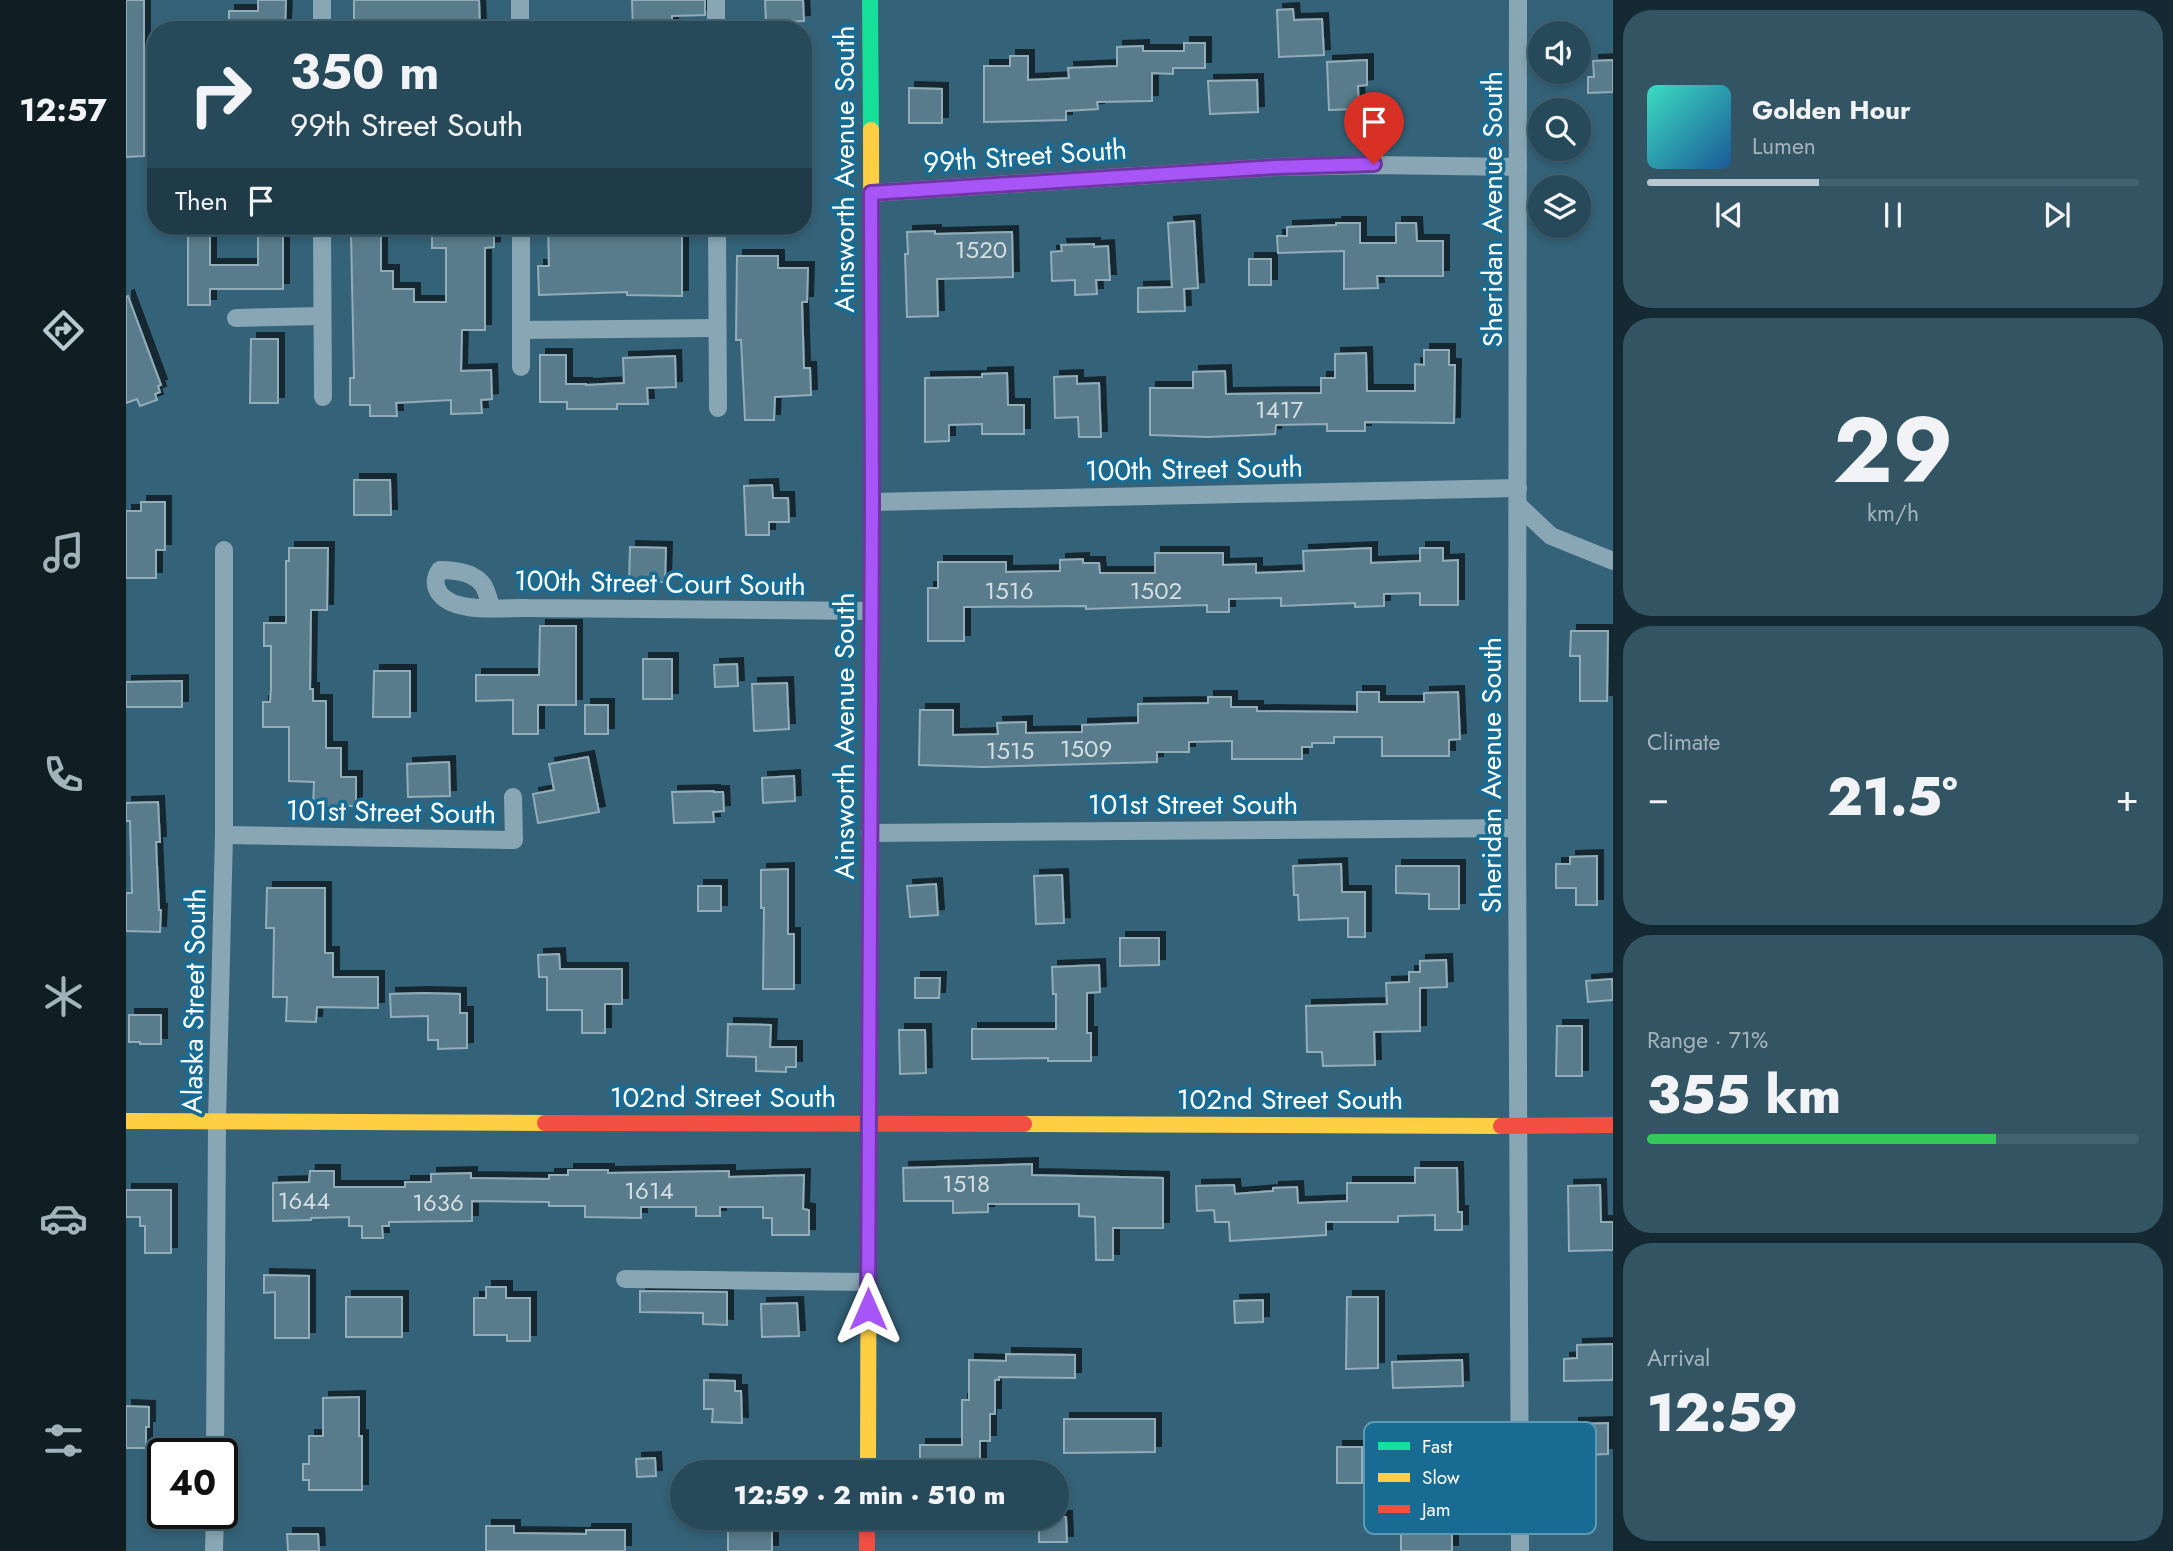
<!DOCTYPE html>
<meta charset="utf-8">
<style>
body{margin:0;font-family:Jost,sans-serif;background:#335463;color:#f1f3f6;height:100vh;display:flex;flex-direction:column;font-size:26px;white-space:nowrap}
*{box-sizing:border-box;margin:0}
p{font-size:23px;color:#a4b3bb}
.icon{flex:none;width:38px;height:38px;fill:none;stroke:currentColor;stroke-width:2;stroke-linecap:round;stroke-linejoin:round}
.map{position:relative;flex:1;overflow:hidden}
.panel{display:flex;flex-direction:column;gap:10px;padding:10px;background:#152932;width:560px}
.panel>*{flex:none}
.hud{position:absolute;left:21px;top:21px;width:665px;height:214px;border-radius:28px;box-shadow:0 4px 10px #0003,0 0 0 2px #436270;background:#274a5a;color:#f1f3f6;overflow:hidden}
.buttons{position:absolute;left:1402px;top:21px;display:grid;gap:14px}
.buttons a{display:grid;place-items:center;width:63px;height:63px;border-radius:50%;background:#274a5a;box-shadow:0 4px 10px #0003,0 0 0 2px #436270;font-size:35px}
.speed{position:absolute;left:21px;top:1438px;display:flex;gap:14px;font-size:35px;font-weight:700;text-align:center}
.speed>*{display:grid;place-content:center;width:91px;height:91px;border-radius:50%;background:#274a5a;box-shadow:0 4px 10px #0003,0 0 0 2px #436270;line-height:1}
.speed .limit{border:4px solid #111;border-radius:10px;background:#fff;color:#111}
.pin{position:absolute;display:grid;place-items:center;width:60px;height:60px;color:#fff;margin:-72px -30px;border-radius:50% 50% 50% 0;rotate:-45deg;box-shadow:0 0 7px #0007}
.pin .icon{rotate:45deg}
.me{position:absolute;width:77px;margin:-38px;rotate:0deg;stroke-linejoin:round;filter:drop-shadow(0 0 5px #0008)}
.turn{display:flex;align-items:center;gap:24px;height:147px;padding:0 28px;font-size:32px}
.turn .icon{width:91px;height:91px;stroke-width:2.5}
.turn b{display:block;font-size:49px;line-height:60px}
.then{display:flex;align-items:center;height:66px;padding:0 28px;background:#0003;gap:14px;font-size:26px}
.big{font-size:52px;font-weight:800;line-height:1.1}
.panel .widget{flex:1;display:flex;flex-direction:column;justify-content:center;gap:10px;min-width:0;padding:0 24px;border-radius:28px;background:#335463}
.panel .dial{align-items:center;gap:0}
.dial b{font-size:91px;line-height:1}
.song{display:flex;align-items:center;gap:21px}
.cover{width:84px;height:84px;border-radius:10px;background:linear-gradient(135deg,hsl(170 70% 55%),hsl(210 70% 35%))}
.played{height:7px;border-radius:4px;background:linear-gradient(90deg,#b8c8d0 35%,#436270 35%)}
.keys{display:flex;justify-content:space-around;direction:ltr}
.heat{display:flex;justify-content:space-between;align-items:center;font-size:38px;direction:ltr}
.charge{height:10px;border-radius:5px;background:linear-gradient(90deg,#34c759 71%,#436270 0)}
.trip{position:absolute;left:544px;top:1460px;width:399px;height:70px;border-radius:35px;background:#274a5a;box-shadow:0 4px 10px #0003,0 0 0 2px #436270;font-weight:800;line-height:70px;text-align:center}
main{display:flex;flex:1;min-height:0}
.tabs{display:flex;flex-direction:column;width:126px;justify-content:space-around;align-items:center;background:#101e24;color:#a4b3bb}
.tabs .icon{width:49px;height:49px}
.tabs .selected{color:#b8c8d0}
.tabs b{font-size:32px;color:#f1f3f6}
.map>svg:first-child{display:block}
.building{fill:#587c8c;stroke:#92acb8;stroke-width:2;filter:url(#shadow)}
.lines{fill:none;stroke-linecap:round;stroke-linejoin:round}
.street{stroke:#89a6b4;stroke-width:18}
.fast{stroke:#16e098;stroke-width:16}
.slow{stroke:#ffcf43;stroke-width:16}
.jam{stroke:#f24e42;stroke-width:16}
.route-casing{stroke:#6d37a1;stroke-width:18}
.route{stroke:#a855f7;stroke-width:12}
.labels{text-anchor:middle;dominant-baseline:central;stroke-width:7;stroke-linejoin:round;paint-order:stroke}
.number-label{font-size:24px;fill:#d5dee2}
.street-label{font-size:28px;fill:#fff;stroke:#186c94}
.key{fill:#186c94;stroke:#5d98b4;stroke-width:2}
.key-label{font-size:19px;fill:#fff}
</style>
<main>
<nav class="tabs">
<b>12:57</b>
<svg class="icon selected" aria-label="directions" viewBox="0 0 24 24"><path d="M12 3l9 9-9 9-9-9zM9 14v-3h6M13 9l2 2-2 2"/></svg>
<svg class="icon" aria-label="music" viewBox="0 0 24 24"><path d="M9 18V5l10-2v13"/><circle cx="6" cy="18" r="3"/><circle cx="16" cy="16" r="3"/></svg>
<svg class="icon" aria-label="phone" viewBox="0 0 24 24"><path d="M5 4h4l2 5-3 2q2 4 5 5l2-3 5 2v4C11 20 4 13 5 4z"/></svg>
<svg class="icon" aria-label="climate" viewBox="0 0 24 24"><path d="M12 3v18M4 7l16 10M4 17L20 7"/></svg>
<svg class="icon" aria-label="car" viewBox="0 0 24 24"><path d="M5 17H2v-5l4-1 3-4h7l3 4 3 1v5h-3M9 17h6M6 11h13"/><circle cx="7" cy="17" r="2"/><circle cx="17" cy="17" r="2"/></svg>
<svg class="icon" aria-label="filters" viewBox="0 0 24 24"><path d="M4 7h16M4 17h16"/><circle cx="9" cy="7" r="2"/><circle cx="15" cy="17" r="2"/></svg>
</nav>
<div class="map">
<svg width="1487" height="1551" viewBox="0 0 1487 1551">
<defs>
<filter id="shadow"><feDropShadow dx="6" dy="-6" stdDeviation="0" flood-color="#0009"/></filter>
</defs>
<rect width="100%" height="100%" fill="#346278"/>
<!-- building -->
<g class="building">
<path d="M0,0H18V156L0,157Z"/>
<path d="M132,0H160L159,30H103V11H132Z"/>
<path d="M228,0H353L354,30H228Z"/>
<path d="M506,0H579V15L546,16V30H507Z"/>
<path d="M639,0H677L678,21L640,23Z"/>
<path d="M1167,9L1168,20L1196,19L1198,55L1153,57L1151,10Z"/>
<path d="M1058,43H1079V68H1047V74L1026,73V101L971,102L972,109L940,111V120L858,122V66H884V56H902V80L943,78L942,68L991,66V47L1017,46V51H1058Z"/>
<path d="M1241,60V85L1232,86L1233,109L1203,110L1201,62Z"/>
<path d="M1487,60V92L1462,93V77H1468L1467,61Z"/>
<path d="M1131,80L1132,112L1084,114L1082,81Z"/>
<path d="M783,88L816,89V123H783Z"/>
<path d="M1068,221L1072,288L1058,289L1059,311L1012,312V288L1046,287L1042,223Z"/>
<path d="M1210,223H1234V243H1270V223H1290L1291,241H1317V276H1251L1252,288L1218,289V251L1152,253L1151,236H1161V227L1210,225Z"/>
<path d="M62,226H84V265H132V226H157V289H84V305H62Z"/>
<path d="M306,226H368V247L359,248V330H336L335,371L365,370L366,399L355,400L356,413L325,414V400L270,403L271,416H244V405H224V378H228L225,233H255V271H267V289H288V302H320V248H306Z"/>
<path d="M422,226H556V296L501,295V292L413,295L412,266H423Z"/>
<path d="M809,231V234L886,232L887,277L811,279L812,316L781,317L779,254H782L781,232Z"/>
<path d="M968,244V247L982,246L984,280H970L971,294L949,295V280L926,281L925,252L936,251L935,245Z"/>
<path d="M611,256H652V268H682L681,302H676L678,368H684L685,395L649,397L648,420H619L615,340H610Z"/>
<rect x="1123" y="259" width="22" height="26"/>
<path d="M2,296L35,385L32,386L34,392L29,394L31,400L14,406L11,399L0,403V297Z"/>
<path d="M125,339H152V403H124Z"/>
<path d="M1298,350H1323V365H1329L1328,423L1239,422V431H1201V424L1150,425L1149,434L1082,437L1024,435V388H1067V372L1099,371L1100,394L1195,393V378H1209V354L1240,353L1241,391H1289V364L1298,365Z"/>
<path d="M414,355H440V384H460V385L498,383L497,358L549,356L550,387L521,388L522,404H491V409H441V402H414Z"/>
<path d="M881,373L882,405H898V434H856V424L823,425V441L799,442V378L856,377V374Z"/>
<path d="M951,376V384L973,383L975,437H953L952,417L929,418L928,377Z"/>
<path d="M228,480H264L265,515H228Z"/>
<path d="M646,485L647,498H662L663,522H643V535H620L618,486Z"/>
<path d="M15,502H39V550H30V578H0V511H15Z"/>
<path d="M504,547L540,548L539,582H503Z"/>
<path d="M163,548H202L201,610H185L184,689H187V701H200V748H215V777H230V806H187L188,782L163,781V727H137V702H144L145,689V646H138V623H160V561H163Z"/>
<path d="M1245,548V563L1294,561V548H1317V561L1332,560V605H1294V593L1258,594V606L1229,607V603L1155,606V598L1103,599V612H1081V605L960,609V606L838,607V641H802V588H812V562H880V572L934,571V560L957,559V563H973L974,573H1029V553H1097V565L1130,564V573L1178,571L1177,551Z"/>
<path d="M414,626H450V705H412V734H387V700L350,701V675H413Z"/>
<path d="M1445,631H1482L1481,701H1454V656H1444Z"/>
<rect x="517" y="659" width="29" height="40"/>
<path d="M611,664L612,686L589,687L588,665Z"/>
<path d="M248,671H284V717H247Z"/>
<path d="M56,681V707H0V682Z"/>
<path d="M661,683L663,729L628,731L626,684Z"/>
<path d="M1231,692H1253V702H1298V693L1332,692L1334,739L1323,740V756H1256V737H1208V743H1186V747H1176V759H1106V741L1063,742V752H1031V762L857,767L793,765L794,710H827V735L872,734L871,723L900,722V733L956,732V725L1012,723V704L1082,703V697H1105V707H1131V711L1231,712Z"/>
<rect x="459" y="705" width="23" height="29"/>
<path d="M462,757L473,812L412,823L407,794L428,790L423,764Z"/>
<path d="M323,762L324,796L282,797L281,764Z"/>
<path d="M668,776L669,801L637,803L636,778Z"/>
<path d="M588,791V792H597L598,811L587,812L588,822L548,823L546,792Z"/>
<path d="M32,802L34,842H30L33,910H35L34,932L0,931V893H6L4,821H0V803Z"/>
<path d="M1471,856V905H1450V888H1430V864H1444V857Z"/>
<path d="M1215,864L1216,892H1239V937H1222V918L1173,920L1172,895H1168L1167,866Z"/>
<path d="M1270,866H1333V909H1303V894L1270,893Z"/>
<path d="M662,869V934H668V989H637L638,908H635V870Z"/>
<path d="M936,875L938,923L910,924L908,876Z"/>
<path d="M810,884L812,915L784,917L781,886Z"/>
<rect x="572" y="886" width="23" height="25"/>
<path d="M141,888H199V953H207V977H252V1008L191,1007L190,1022L160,1021L161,997H147L148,928H140Z"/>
<path d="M994,938H1033V965L994,966Z"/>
<path d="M433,954L434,969H496V1004H479V1033H456V1010H421V977H413L412,955Z"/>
<path d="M1320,960L1321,987L1294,988V1031L1248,1032L1249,1065L1197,1066L1196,1052H1181L1180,1006L1261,1004L1260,983L1283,982V972H1294V961Z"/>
<path d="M973,965L974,992L961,993V1033H965V1061H922V1058L846,1059V1029H930V994H927L926,967Z"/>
<path d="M789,978H814L813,998H789Z"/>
<path d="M1486,979L1487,1000L1462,1002L1460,981Z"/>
<path d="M298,993L334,994V1013H341V1048L312,1049V1040H302V1016L265,1017L264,994Z"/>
<path d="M3,1015H35V1044H14V1042H3Z"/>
<path d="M602,1024L645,1025L644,1047H670V1067H660V1072L630,1071V1057L601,1056Z"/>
<path d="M1431,1026H1456V1076H1430Z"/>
<path d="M773,1030H799L800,1073L774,1074Z"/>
<path d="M906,1164V1175L1037,1178V1228H987V1260H970L969,1217L953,1216V1204H862V1212L827,1213V1201H778L777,1168Z"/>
<path d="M1289,1168H1331L1332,1212H1336V1230H1309V1215L1272,1216V1222H1200V1235L1104,1241L1103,1222H1089L1088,1210L1071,1211L1070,1186L1108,1185L1109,1194L1147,1191V1188L1171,1187L1172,1203L1221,1201V1183H1289Z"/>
<path d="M442,1170H482V1173L603,1171V1177L678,1175L677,1209L683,1210V1235H646V1218H637V1207H594V1216H570V1207H515V1218L459,1217V1206H423V1202L346,1201V1221L263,1222V1226H256L257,1238H236V1226H223V1217L185,1218V1220L147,1221V1183L183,1182L184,1171H208V1187H279V1182H305V1174L345,1173V1178L423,1179V1175H442Z"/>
<path d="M1474,1185L1475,1222H1487V1250L1443,1251L1442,1186Z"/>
<path d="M0,1190H45V1253H19V1226H14V1217H0Z"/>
<path d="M138,1275L183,1276V1338H149V1292L138,1293Z"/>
<path d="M360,1287H380V1298H404V1341H381V1335H348V1298H360Z"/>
<path d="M514,1291L601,1292V1325L577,1324V1313L514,1312Z"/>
<rect x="220" y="1297" width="56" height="40"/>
<path d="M1221,1297H1252V1368L1220,1369Z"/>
<path d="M1137,1300V1322L1109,1323L1108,1301Z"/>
<path d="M671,1303L673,1336L636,1337L635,1304Z"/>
<path d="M1487,1344V1380L1438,1381V1359L1451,1358V1345Z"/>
<path d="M880,1354L949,1355V1378L873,1377V1380H869V1414H864V1441H854V1464H843V1472H798V1470H794V1445H836V1400H843V1360L880,1361Z"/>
<path d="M1336,1360L1337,1386L1267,1388L1266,1362Z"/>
<path d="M578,1380L609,1381V1391H615L616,1423L586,1422L587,1409H578Z"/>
<path d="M233,1397V1436H236V1490H183V1480H177V1464H183V1436H197V1398Z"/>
<path d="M0,1406L23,1407V1427H20V1448H0Z"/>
<path d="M938,1419H1029V1452L938,1453Z"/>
<path d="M1482,1423V1454L1456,1455V1441L1448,1442L1447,1424Z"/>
<rect x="1211" y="1447" width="25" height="36"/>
<path d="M529,1458L530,1476L511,1477L510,1459Z"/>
<path d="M1319,1469V1530H1326V1551H1275V1530H1286V1470Z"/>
<path d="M913,1517H940L941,1542H913Z"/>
<path d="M360,1526H388V1533L460,1534V1530H499V1551H360Z"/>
<rect x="602" y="1531" width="44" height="20"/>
<path d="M161,1534H192L193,1551H162Z"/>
</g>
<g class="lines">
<!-- street -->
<g class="street">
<path d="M394,0V30"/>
<path d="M590,0V30"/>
<path d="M1392,0L1391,828L1394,1551"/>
<path d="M196,30V0"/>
<path d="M745,193L1150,167L1248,165L1392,167"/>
<path d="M196,226L197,397"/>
<path d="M395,226V367"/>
<path d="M591,226L592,408"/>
<path d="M110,318L196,316"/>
<path d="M395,330L591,328"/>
<path d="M746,502L1392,488"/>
<path d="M1392,505L1425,536L1487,561"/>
<path d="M365,607C363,600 361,591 357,585C348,572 328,570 314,570C309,577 308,583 312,591C326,615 377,607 402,608L745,611"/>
<path d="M744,833L1391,828"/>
<path d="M98,835L388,840L387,797"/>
<path d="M499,1279L742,1282"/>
<path d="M89,1454L91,1121L98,835V550"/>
<path d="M88,1551L89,1514"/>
</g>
<!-- fast -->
<g class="fast">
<path d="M744,0L745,130"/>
<path d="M743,1116L746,553"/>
</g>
<!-- slow -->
<g class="slow">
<path d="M745,130L746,553"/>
<path d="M0,1121L419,1123"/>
<path d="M898,1124L1375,1126"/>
<path d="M742,1472L743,1116"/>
</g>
<!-- jam -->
<g class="jam">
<path d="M419,1123L898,1124"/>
<path d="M1375,1126L1487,1125"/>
<path d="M741,1517V1551"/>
</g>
</g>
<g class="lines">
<defs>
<path id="route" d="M742,1309L746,502L745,193L1150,167L1248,164"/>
</defs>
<!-- route casing -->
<use href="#route" class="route-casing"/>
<!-- route -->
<use href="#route" class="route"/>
</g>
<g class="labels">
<!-- number labels -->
<g class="number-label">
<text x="855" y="249">1520</text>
<text x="1153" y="409">1417</text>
<text x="883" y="590">1516</text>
<text x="1030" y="590">1502</text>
<text x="960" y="748">1509</text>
<text x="884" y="750">1515</text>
<text x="840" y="1183">1518</text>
<text x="523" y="1190">1614</text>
<text x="178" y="1200">1644</text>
<text x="312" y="1202">1636</text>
</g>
<!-- street labels -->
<g class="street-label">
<text transform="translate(899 156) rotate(-4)">99th Street South</text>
<text transform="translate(718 169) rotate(-90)">Ainsworth Avenue South</text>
<text transform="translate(1366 209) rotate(-90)">Sheridan Avenue South</text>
<text transform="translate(1068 469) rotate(-1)">100th Street South</text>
<text transform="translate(534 583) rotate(1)">100th Street Court South</text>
<text transform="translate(718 736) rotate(-90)">Ainsworth Avenue South</text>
<text transform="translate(1365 775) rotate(-90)">Sheridan Avenue South</text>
<text x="1067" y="804">101st Street South</text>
<text transform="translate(265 812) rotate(1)">101st Street South</text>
<text transform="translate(68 1001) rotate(-89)">Alaska Street South</text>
<text x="597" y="1097">102nd Street South</text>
<text x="1164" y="1099">102nd Street South</text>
</g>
</g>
<!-- legend -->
<rect x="1238" y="1422" width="232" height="112" rx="10" class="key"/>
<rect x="1252" y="1442" width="32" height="8" fill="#16e098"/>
<rect x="1252" y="1473" width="32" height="9" fill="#ffcf43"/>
<rect x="1252" y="1505" width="32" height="8" fill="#f24e42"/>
<g class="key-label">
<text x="1296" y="1453">Fast</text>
<text x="1296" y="1484">Slow</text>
<text x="1296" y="1516">Jam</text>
</g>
</svg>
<div class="buttons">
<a><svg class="icon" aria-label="sound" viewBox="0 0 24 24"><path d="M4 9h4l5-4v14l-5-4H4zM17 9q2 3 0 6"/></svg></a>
<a><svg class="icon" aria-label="search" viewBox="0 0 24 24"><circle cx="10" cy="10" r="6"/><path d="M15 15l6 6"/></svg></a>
<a><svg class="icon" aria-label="layers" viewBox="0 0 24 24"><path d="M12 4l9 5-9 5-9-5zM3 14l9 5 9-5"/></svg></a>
</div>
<div class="speed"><div class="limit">40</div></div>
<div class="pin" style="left:1248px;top:164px;background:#d93025"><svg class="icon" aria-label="arrive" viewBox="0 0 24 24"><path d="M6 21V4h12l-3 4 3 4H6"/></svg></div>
<svg class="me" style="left:742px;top:1309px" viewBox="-20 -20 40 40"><path d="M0-17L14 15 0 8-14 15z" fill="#a855f7" stroke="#fff" stroke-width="4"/></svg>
<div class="trip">12:59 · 2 min · 510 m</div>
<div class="hud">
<div class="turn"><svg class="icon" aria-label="right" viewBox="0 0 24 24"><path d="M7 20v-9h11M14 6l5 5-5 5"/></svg><div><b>350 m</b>99th Street South</div></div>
<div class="then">Then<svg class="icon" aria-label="arrive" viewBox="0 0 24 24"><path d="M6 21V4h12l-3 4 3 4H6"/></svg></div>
</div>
</div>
<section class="panel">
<div class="widget">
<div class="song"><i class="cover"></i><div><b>Golden Hour</b><p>Lumen</p></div></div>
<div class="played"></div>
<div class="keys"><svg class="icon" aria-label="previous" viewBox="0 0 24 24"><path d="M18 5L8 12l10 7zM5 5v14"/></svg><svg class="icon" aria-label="pause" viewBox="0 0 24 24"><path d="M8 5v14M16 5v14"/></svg><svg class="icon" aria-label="next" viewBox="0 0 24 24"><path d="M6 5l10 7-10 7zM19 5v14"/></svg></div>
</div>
<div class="widget dial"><b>29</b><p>km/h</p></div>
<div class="widget"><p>Climate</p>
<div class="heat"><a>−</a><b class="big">21.5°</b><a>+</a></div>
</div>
<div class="widget"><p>Range · 71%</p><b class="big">355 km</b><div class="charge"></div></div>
<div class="widget"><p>Arrival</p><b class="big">12:59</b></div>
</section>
</main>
